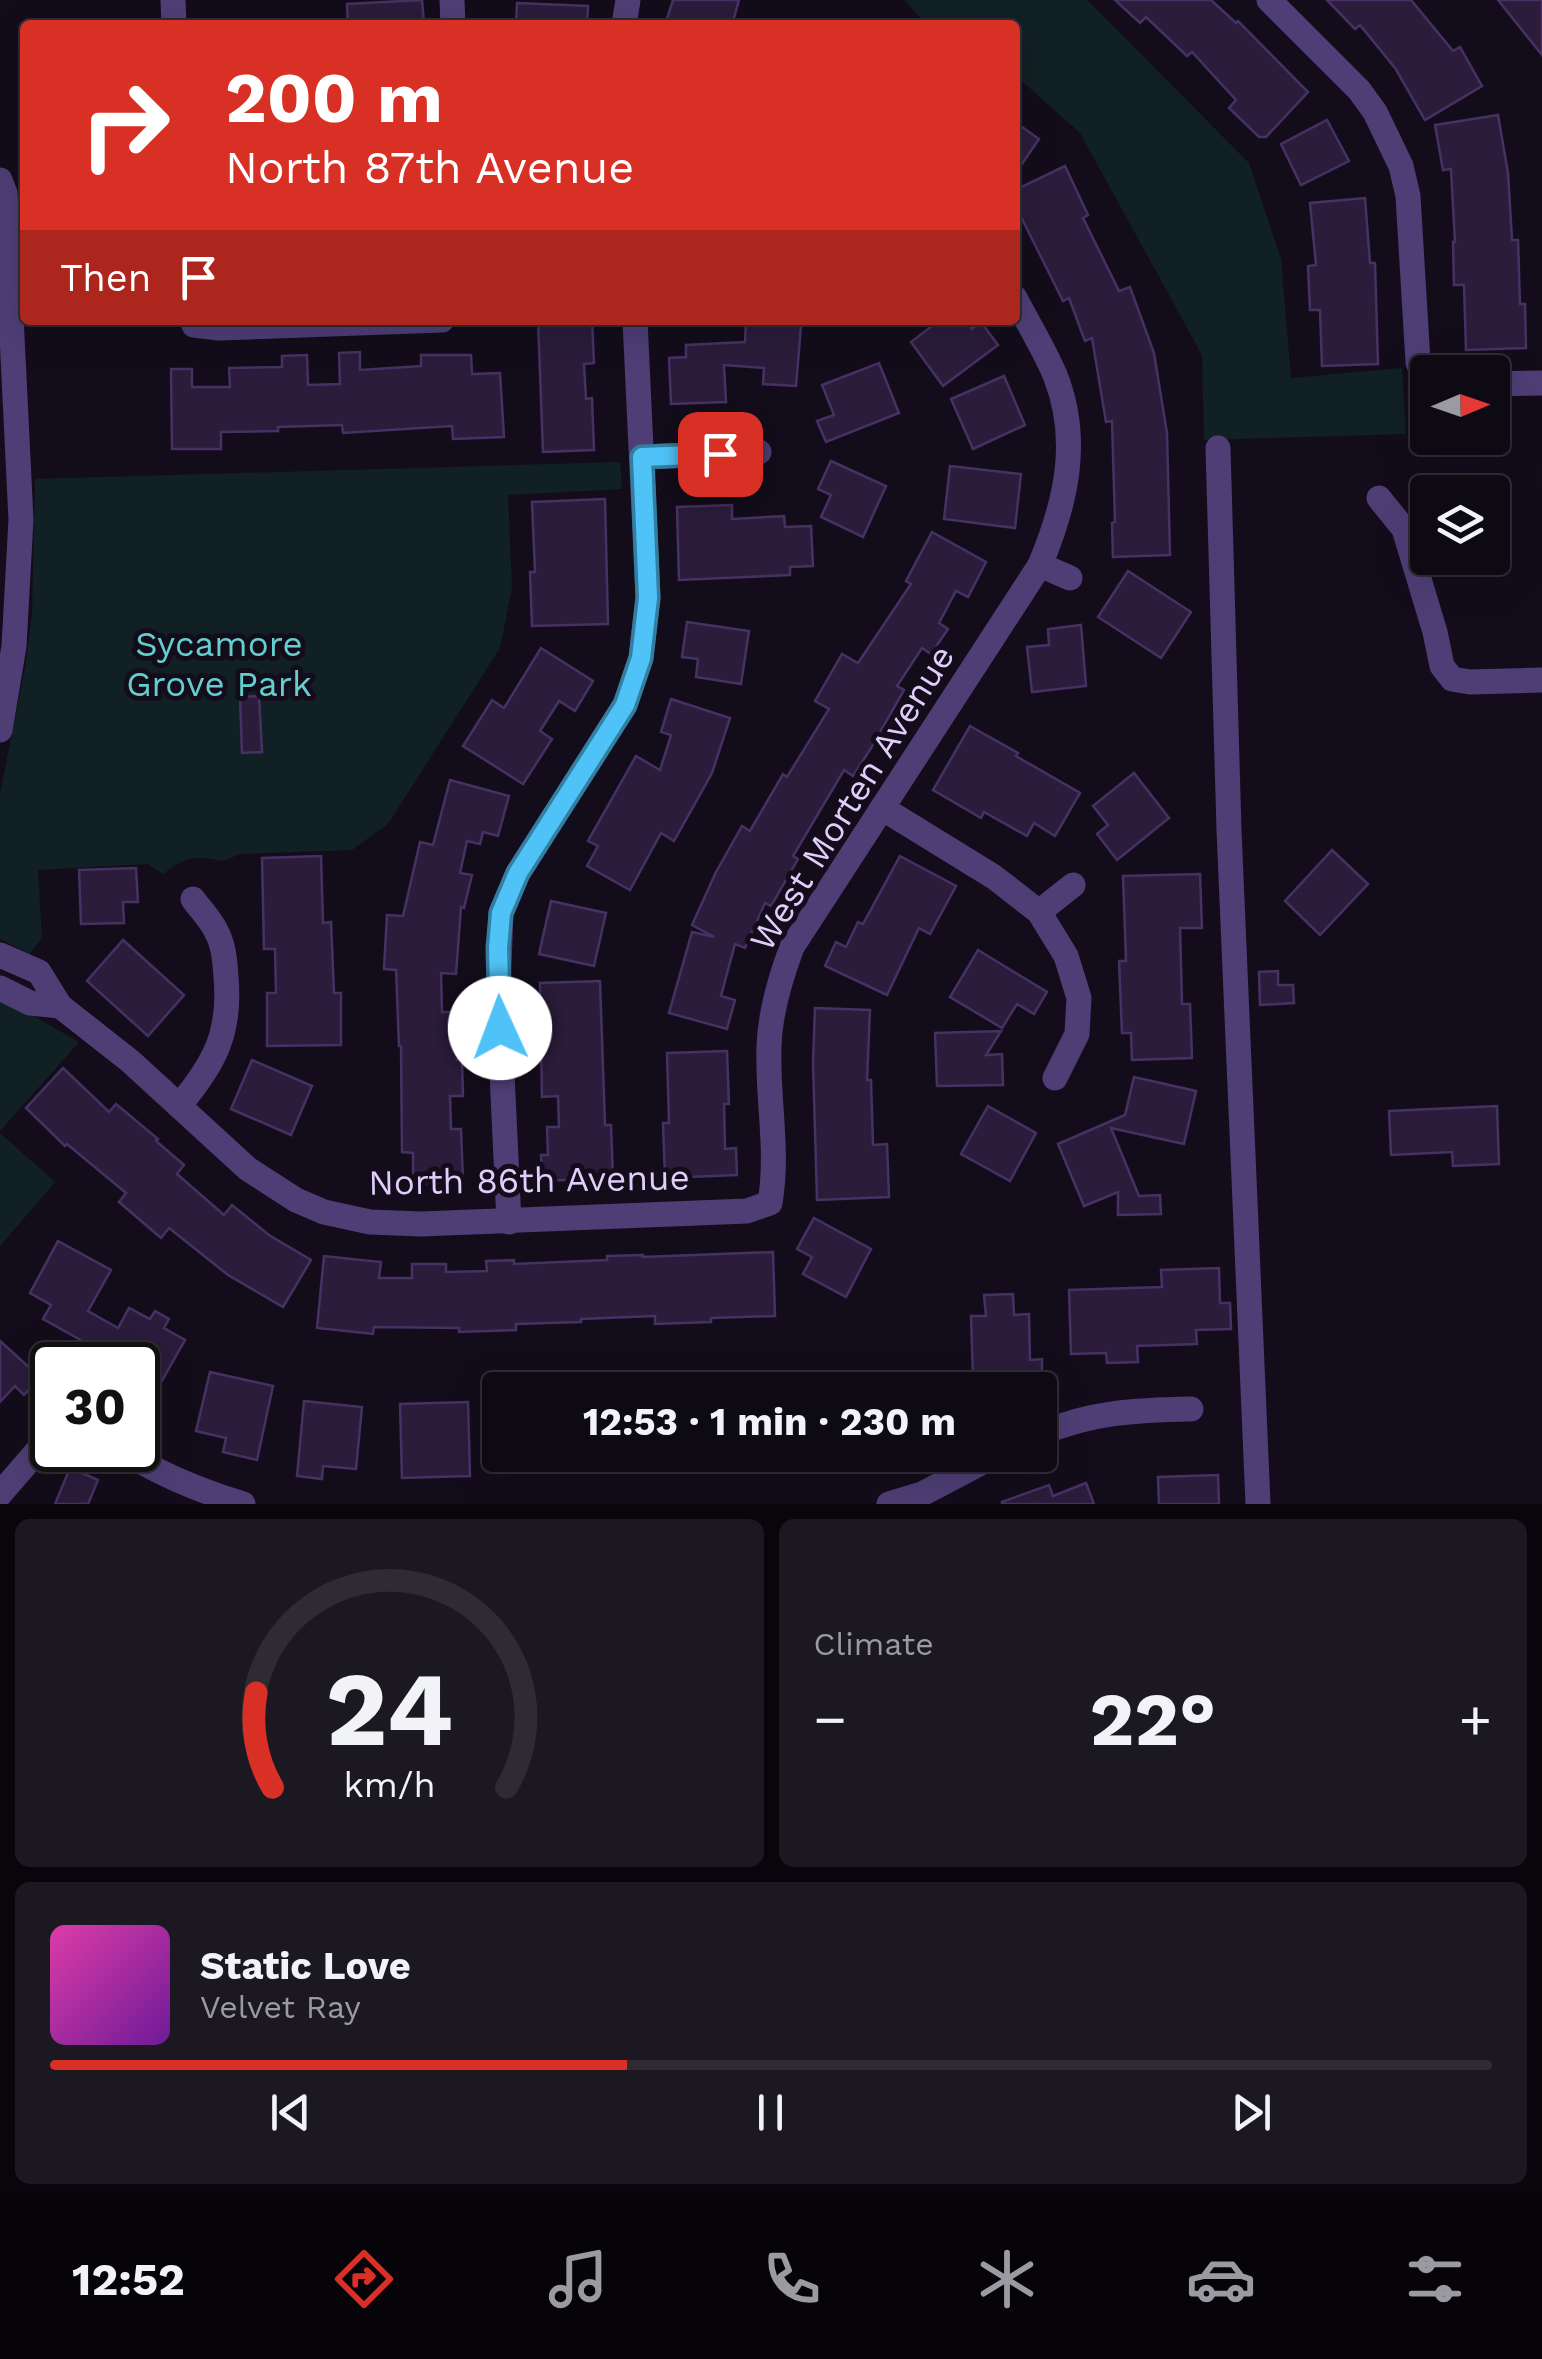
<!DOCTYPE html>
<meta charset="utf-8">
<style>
body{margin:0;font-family:"Work Sans",sans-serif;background:#1c1822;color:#f1f3f6;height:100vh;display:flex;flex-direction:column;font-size:38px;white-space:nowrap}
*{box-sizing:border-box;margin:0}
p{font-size:32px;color:#9b9aa0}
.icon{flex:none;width:55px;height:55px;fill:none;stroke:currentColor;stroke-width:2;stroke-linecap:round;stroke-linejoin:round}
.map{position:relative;height:1504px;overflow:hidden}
.panel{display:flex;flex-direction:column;gap:15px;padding:15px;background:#08060b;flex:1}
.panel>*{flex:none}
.hud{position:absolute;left:20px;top:20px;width:1000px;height:305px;border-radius:10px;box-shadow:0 10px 40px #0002,0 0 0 2px #2e2b34;background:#d93025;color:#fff;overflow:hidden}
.needle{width:65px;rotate:88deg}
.tools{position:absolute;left:1410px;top:355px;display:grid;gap:20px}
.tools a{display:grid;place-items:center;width:100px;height:100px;border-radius:10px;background:#0e0a14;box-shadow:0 10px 40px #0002,0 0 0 2px #2e2b34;font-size:50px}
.speed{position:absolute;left:30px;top:1342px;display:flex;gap:20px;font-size:50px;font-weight:700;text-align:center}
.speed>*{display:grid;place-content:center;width:130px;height:130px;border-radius:50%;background:#0e0a14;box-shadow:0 10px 40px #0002,0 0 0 2px #2e2b34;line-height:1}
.speed .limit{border:5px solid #111;border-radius:15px;background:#fff;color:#111}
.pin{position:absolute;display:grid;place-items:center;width:85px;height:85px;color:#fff;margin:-42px;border-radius:20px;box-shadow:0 5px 15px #0006}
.me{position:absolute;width:110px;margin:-55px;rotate:358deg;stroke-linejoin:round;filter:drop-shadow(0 0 8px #0008)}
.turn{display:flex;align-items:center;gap:35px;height:210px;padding:0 40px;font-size:45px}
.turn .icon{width:130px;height:130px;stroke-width:2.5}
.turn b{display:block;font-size:70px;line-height:85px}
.then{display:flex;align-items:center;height:95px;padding:0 40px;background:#0003;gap:20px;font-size:38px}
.big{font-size:75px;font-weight:700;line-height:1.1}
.panel .tile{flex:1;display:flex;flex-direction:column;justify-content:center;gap:15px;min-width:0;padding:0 35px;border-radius:15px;background:#1c1822}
.panel .dial{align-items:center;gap:0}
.dial svg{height:260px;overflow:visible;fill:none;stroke:#2e2b34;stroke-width:7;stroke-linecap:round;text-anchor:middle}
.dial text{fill:#f1f3f6;stroke:none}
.song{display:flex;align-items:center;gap:30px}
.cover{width:120px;height:120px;border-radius:15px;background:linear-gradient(135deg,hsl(320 70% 55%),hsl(280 70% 35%))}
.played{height:10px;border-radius:5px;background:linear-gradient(90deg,#d93025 40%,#2e2b34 40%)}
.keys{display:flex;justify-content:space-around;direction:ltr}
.heat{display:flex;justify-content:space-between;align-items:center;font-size:55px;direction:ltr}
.panel .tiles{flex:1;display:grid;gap:15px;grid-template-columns:1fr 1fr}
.tile:last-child{grid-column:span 2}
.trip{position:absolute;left:482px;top:1372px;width:575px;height:100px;border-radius:10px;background:#0e0a14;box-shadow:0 10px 40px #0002,0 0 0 2px #2e2b34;font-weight:700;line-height:100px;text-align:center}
.tabs{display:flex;height:160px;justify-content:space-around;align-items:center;background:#060408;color:#9b9aa0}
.tabs .icon{width:70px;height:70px}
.tabs .active{color:#d93025}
.tabs b{font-size:45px;color:#f1f3f6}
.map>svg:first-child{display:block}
.green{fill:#112024}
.building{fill:#2a1c3a;stroke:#473163;stroke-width:2.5}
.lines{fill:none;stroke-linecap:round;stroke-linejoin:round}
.minor{stroke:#4e3e75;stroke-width:25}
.route-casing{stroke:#337fa1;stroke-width:25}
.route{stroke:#4fc3f7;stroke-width:18}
.labels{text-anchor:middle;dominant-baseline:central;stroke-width:10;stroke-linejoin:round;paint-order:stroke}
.park-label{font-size:35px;fill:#64cecf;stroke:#130d1b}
.street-label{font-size:35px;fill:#decef9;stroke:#130d1b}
</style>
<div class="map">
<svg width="1542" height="1504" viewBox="0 0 1542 1504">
<rect width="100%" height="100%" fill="#130d1b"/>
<!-- green -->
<g class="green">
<path d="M905,0H1087L1249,163L1281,259L1291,378L1402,368L1406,434L1204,440L1202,355L1080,133L1015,75V25H926Z"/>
<path d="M620,462L622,489L508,495L512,588L500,648L388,824L352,850L239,854C217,866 221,858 200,858C186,857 173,866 163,874L148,864L38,870L42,938L29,954L0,939V794L26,662L32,613L35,479Z"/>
<path d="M0,997L79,1042L0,1131Z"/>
<path d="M0,1133L55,1182L0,1246Z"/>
</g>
<!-- building -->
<g class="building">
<path d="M422,0L424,23L413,25H348L347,4Z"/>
<path d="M673,0H739L732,25H665Z"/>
<path d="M1115,0H1211L1236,23L1238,21L1308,92L1266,137H1259L1229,108L1236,100L1192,52L1187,56L1146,17L1140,23Z"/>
<path d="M1327,0H1411L1453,51L1460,47L1482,86L1425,120L1395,68L1360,25L1355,29Z"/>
<path d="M1498,0H1542V55Z"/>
<path d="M517,3L588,6L587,25H516Z"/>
<path d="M1498,115L1508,173L1512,240H1518L1520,304H1525L1526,348L1466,350L1464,285H1454L1453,242H1455L1451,169L1443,170L1435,125Z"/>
<path d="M1327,120L1349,161L1301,185L1281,144Z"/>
<path d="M1015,122L1039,139L1015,174Z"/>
<path d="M1065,166L1088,215L1083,218L1119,291L1130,287L1154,353L1167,433L1170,555L1113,557L1112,523L1115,522L1112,421L1106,422L1092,338L1085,341L1069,298L1063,301L1015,205V190Z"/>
<path d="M1365,198L1370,263H1375L1378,364L1322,366L1320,310H1310L1308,266L1316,265L1310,203Z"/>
<path d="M538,320H592L594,363L584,364L586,399L592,398L594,450L543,452Z"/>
<path d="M940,320H966L972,329L981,322L998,345L943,386L911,342Z"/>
<path d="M746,322L801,326L796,386L763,384L764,368L724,365L726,402L671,404L669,358L686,357V345L745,342Z"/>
<path d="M360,352V370L421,366V355H471L472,374L500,373L504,437L453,439L452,426L343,433L342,425L278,427V431L221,432V449H172L171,369H192V387H230L229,368L282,367V356L307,355L308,385L340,384L339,353Z"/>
<path d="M879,363L899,413L826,442L817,421L834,415L822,385Z"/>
<path d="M1004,376L1025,425L973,449L951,399Z"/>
<path d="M831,461L886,486L863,537L821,517L831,495L818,489Z"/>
<path d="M950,466L1021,474L1015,528L944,519Z"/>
<path d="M605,499L608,624L532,626L530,572H535L532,502Z"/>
<path d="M732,505V519L784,516L785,527L811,526L813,566L790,567V575L679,580L677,507Z"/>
<path d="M932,532L986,562L968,597L956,591L939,623L948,629L931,654L922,648L897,686L904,690L871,748L853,776L844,770L793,856L798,859L771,906L765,903L745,948L735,944L721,996L735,1000L727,1029L669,1013L692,932L714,937L692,925L716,872L742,826L750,831L783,774L787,777L829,709L815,701L842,654L858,663L911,584L906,581Z"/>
<path d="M1128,571L1191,612L1161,658L1098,617Z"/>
<path d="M687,622L749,631L741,684L696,677L698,659L682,657Z"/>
<path d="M1081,625L1086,686L1032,692L1027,647L1049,645L1048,629Z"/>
<path d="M541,648L593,681L575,711L559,701L540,731L552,739L523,784L463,746L492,700L504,708Z"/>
<path d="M259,696L262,752L242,753L240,697Z"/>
<path d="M671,699L730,718L712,773L674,841L661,833L630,890L587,866L598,846L588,841L636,756L660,770L671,735L661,732Z"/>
<path d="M970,726L1018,753L1016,756L1080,793L1055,836L1034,823L1027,836L984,812L981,818L933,790Z"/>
<path d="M1134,773L1169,818L1117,860L1097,834L1108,825L1093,806Z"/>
<path d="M450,780L509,796L498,836L483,832L480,844L467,841L460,873L472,875L464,908L461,907L456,974L441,973L442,1012H455L457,1060L462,1059L463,1096H450L451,1129H461L463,1182L413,1184V1153L402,1152L401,1046H399L396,970L384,969L387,915L403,916L420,842L433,845Z"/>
<path d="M1332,850L1368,884L1320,935L1285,901Z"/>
<path d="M321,856L323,923L331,922L334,993H341V1045L267,1046V993H276L275,949H264L262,858Z"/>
<path d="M900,856L956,886L930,934L919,928L887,995L825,966L836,942L846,947L858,922L863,924Z"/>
<path d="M136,868L138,902H123L124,923L81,924L79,870Z"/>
<path d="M1200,874L1202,928H1180L1182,1004H1190L1192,1058L1132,1060L1131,1033H1122L1119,961H1126L1123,876Z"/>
<path d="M551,901L606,913L594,966L539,954Z"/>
<path d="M123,940L184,995L148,1036L87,981Z"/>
<path d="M978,950L1047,992L1034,1014L1017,1004L1002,1028L950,997Z"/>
<path d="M1278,971V985H1293L1294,1003L1260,1005L1259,972Z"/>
<path d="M600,981L605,1125H611L613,1178L542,1181L541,1155H548L547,1127H559L558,1096L542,1097L540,983Z"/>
<path d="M815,1008L870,1010L867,1080H871L873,1145L887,1144L889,1197L817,1200L813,1062Z"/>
<path d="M1001,1031L986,1055L1002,1054L1003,1085L937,1086L935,1033Z"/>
<path d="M727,1051L729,1104H724L725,1149L736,1148L737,1175L665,1178L663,1123H669L667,1053Z"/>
<path d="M252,1060L312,1086L291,1135L231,1109Z"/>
<path d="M63,1068L109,1112L116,1104L158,1139L156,1141L184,1165L177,1174L224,1215L232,1205L269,1235L311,1260L283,1307L228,1275L169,1228L161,1238L119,1202L126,1193L67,1144L65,1146L26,1108Z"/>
<path d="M1134,1077L1196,1091L1184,1144L1111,1128L1139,1196L1160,1195L1161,1214L1118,1215V1192L1084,1206L1058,1144L1125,1115Z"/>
<path d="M988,1106L1036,1133L1010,1181L961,1154Z"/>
<path d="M1497,1106L1499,1164L1453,1166L1452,1152L1391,1155L1389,1111Z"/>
<path d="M814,1218L871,1249L846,1297L803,1274L812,1257L797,1249Z"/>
<path d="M58,1241L111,1270L88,1311L118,1328L129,1308L150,1319L155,1311L169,1319L164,1328L185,1340L155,1393L138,1384V1365H98L104,1353L43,1319L51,1305L30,1293Z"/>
<path d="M773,1252L775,1316L711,1318V1322L655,1324V1316L581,1319V1322L516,1324V1330L459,1332V1328L374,1327L373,1334L317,1328L324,1256L381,1262L379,1278H412V1264H446V1272L487,1271L486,1261L514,1260V1264L607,1260V1256L643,1255V1257Z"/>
<path d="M1219,1268L1220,1303H1230L1231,1329L1196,1330L1197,1344L1137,1346L1138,1362L1107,1363L1106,1353L1071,1354L1069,1290L1162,1287L1161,1270Z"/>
<path d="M1013,1294L1014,1315L1029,1314L1030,1360L1042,1359V1386L1000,1387V1377L973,1378L971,1316H986L984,1295Z"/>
<path d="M0,1341L40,1377L24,1395L15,1386L0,1402Z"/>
<path d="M210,1372L273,1386L257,1460L223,1452L226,1438L196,1431Z"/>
<path d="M926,1372V1390H867V1374Z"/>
<path d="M304,1401L362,1407L356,1469L323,1466L322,1479L297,1476Z"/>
<path d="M468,1402L470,1476L402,1478L400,1404Z"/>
<path d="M500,1455H580V1469L501,1472Z"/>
<path d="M588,1455H645V1469L589,1471Z"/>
<path d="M70,1468L98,1480L88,1504H55Z"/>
<path d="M1218,1475L1219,1504H1159L1158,1477Z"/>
<path d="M1086,1483L1094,1504H1002V1502L1049,1485L1053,1496Z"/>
</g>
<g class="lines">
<!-- minor -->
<g class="minor">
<path d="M173,0L174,25"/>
<path d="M452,0L453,25"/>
<path d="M1269,0L1359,90L1375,112L1401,166L1408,196L1418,362L1424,379L1428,381"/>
<path d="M624,25L628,0"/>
<path d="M0,180L5,193L21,520L14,646L0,730"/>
<path d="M192,320L194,325L219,328L442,320"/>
<path d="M1492,384L1542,383"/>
<path d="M1218,448L1229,830L1258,1504"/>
<path d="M643,457L759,452"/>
<path d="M1379,498L1404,529L1435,632L1442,666L1452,679L1470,682L1542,680"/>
<path d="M1040,565L1070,578"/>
<path d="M882,808L994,877L1039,912L1066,956L1079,998L1077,1034L1055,1078"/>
<path d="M1039,912L1073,885"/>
<path d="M0,955L39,972L60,1006L130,1061L248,1169L296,1200L324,1212L370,1222L421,1224L747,1211L770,1203C779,1150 767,1099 769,1046C770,1012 780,979 792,947L1040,565C1066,503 1081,440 1055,375C1044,349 1028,323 1015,298"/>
<path d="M0,988L30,1003L60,1006"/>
<path d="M179,1106C214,1064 231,1034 226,977C225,962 224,945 216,931C211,920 200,909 193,899"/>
<path d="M509,1222L498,989L501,913L518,873L625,705L641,658L648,597L635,320"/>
<path d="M1040,1434C1090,1412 1137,1410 1191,1409"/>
<path d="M123,1450C159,1475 201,1491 243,1504"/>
<path d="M0,1494L52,1434"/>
<path d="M889,1504L922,1494L996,1455"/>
</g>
</g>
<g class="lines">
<defs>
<path id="route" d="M500,1028L498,948L501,913L518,873L625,705L641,658L648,598L642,457L720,454"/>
</defs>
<!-- route casing -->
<use href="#route" class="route-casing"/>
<!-- route -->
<use href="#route" class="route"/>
</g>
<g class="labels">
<!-- park labels -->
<g class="park-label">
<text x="219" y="644">Sycamore<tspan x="219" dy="40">Grove Park</tspan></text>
</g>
<!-- street labels -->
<g class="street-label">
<text transform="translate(852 798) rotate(-58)">West Morten Avenue</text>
<text transform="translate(529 1180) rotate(-1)">North 86th Avenue</text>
</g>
</g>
</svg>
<div class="tools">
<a><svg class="needle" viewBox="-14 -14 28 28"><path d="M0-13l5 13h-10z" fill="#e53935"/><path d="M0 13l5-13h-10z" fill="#9b9aa0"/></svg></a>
<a><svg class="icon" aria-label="layers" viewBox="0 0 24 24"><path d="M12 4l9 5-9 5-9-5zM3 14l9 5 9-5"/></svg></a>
</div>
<div class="speed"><div class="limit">30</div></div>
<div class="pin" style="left:720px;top:454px;background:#d93025"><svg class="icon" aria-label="arrive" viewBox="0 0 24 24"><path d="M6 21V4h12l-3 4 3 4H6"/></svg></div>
<svg class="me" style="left:500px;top:1028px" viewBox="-20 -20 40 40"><circle r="19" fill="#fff"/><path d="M0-13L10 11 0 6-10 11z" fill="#4fc3f7"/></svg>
<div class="trip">12:53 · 1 min · 230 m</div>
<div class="hud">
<div class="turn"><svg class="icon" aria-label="right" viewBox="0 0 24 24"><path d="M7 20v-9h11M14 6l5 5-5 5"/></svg><div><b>200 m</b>North 87th Avenue</div></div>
<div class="then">Then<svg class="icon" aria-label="arrive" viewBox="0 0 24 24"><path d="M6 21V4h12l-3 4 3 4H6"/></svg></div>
</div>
</div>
<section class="panel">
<div class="tiles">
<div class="tile dial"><svg viewBox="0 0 100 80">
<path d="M14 69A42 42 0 1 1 86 69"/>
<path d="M14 69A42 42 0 0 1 9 40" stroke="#d93025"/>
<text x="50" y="56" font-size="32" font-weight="700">24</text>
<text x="50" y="72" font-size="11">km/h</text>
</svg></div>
<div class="tile"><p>Climate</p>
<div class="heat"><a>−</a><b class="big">22°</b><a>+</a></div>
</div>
<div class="tile">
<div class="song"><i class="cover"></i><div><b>Static Love</b><p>Velvet Ray</p></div></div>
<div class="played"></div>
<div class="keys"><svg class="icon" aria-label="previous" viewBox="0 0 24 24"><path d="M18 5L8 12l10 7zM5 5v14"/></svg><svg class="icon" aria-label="pause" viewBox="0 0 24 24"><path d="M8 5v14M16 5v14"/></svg><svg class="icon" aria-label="next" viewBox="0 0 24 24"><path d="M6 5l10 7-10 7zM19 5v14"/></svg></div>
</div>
</div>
</section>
<nav class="tabs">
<b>12:52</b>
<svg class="icon active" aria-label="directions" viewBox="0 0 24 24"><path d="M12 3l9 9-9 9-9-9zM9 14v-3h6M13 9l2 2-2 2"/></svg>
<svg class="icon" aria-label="music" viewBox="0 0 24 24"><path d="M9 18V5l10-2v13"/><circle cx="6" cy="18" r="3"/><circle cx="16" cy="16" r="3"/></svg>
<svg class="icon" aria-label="phone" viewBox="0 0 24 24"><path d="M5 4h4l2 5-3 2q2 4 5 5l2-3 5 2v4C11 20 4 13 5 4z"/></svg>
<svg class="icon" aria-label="climate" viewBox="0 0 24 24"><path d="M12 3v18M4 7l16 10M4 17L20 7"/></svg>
<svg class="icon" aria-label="car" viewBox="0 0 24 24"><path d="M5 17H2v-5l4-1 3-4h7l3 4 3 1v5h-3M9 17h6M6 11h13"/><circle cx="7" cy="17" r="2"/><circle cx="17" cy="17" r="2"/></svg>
<svg class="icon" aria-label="filters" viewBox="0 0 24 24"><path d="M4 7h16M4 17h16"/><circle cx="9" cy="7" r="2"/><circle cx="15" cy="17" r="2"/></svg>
</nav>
